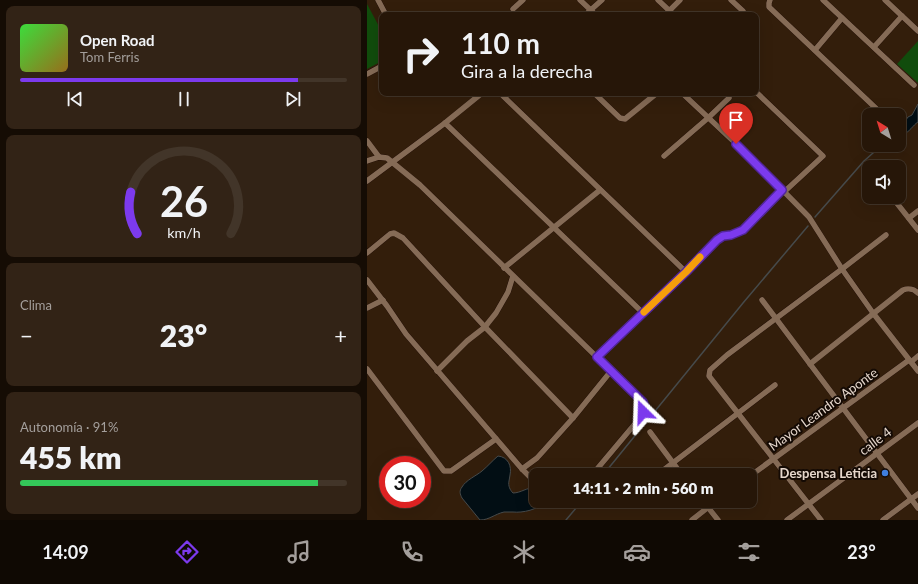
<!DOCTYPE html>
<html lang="es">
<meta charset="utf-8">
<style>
body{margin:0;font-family:Lato,sans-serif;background:#322316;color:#f1f3f6;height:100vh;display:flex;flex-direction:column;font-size:15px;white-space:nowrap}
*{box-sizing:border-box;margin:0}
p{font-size:13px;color:#a49f9c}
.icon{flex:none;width:22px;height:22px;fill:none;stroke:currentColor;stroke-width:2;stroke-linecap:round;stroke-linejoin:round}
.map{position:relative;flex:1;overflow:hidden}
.details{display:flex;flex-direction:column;gap:6px;padding:6px;background:#150c04;width:367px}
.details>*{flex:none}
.top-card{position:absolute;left:12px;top:12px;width:380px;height:84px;border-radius:8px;box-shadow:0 4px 16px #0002,0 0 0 1px #423529;background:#261608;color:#f1f3f6;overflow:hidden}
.needle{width:26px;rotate:322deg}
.fabs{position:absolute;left:495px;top:108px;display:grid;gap:8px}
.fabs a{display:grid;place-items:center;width:44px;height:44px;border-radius:8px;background:#261608;box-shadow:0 4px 16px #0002,0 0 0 1px #423529;font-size:20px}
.speed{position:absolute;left:12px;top:456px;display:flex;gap:8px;font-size:20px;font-weight:700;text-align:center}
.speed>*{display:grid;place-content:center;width:52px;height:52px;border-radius:50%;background:#261608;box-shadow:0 4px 16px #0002,0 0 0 1px #423529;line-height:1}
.speed .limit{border:6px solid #d22;background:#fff;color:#111}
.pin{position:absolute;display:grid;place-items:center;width:34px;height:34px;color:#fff;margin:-41px -17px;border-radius:50% 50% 50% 0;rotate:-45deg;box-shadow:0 0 4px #0007}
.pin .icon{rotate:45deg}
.me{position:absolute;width:44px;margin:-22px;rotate:338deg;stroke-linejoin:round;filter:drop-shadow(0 0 3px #0008)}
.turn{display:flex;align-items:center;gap:14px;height:84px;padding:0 16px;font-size:18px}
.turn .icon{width:52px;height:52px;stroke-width:2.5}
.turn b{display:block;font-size:28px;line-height:34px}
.big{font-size:30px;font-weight:800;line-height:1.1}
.details .tile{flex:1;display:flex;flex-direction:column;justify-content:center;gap:6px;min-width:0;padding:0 14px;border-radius:8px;background:#322316}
.details .dial{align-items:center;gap:0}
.dial svg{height:104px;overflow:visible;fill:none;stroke:#423529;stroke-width:7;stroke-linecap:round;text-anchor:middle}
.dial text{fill:#f1f3f6;stroke:none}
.song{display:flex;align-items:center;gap:12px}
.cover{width:48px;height:48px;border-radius:6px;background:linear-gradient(135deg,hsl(120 70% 55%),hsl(40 70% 35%))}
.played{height:4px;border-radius:2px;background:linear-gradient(90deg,#7c3aed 85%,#423529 85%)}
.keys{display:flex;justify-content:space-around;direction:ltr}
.heat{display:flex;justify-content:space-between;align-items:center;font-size:22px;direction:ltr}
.charge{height:6px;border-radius:3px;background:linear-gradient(90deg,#34c759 91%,#423529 0)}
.trip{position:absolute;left:162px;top:468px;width:228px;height:40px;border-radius:8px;background:#261608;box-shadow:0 4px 16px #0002,0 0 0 1px #423529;font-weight:800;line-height:40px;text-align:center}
.dock{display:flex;height:64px;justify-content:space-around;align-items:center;background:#0f0903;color:#a49f9c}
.dock .icon{width:28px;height:28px}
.dock .active{color:#7c3aed}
.dock b{font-size:18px;color:#f1f3f6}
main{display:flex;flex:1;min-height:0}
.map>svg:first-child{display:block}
.green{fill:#114c0c}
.water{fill:#020e14;stroke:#464a4b}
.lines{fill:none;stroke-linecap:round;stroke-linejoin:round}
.stream{stroke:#464a4b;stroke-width:1.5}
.street-casing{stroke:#1a0700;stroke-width:6}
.street{stroke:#856b56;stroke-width:5.5}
.route-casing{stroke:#51269a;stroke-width:10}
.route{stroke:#7c3aed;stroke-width:7}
.slow{stroke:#f59e0b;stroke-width:7}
.shop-dot{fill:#3f7fe0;stroke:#140a04;stroke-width:1.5}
.labels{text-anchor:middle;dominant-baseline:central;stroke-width:4;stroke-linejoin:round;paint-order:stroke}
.street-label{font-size:13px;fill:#e6d7cc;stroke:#140a04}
.poi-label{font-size:13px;font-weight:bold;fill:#e6d7cc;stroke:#140a04;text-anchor:end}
</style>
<main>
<section class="details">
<div class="tile">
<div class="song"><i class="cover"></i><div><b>Open Road</b><p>Tom Ferris</p></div></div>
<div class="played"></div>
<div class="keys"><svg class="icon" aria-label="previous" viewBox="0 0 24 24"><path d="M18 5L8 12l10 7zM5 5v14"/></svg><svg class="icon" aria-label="pause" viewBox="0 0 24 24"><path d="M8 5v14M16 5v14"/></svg><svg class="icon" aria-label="next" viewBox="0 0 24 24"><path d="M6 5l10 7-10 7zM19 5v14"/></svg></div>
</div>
<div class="tile dial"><svg viewBox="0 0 100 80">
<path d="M14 69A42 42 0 1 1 86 69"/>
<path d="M14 69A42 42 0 0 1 9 37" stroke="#7c3aed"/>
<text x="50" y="56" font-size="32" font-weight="700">26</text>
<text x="50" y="72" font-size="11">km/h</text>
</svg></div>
<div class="tile"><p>Clima</p>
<div class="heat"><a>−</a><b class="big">23°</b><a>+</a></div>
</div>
<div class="tile"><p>Autonomía · 91%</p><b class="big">455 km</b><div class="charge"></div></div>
</section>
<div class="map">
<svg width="551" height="520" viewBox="0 0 551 520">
<rect width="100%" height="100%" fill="#331e0b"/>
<!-- green -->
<g class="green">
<path d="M0,4L15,32V61L0,69Z"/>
<path d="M551,41V83L530,64Z"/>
</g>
<!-- water -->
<g class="water">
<path d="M551,104V122C546,125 542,133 536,134L532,130L541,117L545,115Z"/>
<path d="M131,456C141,457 145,466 143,475C143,477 142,479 142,481C141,486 143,490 146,493C154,493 160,487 168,488L169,489V501H177C172,510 155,513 146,512C143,512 140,512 137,512C128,514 122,520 113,520L95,498C93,494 92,491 95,487C99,480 109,476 115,471C121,466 125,461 131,456Z"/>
</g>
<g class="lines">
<!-- stream -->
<g class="stream">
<path d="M448,217L497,161L515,145"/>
<path d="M236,475L376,303L441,226"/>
<path d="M199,520L215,501"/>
</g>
<defs>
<g id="street">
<path d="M11,0L19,15"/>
<path d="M213,0L229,15"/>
<path d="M291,0L307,15"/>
<path d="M364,0L376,11L372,15"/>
<path d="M403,0L402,3V7L516,115"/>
<path d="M456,0L547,85"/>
<path d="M518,0L551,31"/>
<path d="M146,9L156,0"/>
<path d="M218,15L235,0"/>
<path d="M298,15L313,0"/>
<path d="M507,47L535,16"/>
<path d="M448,50L475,18"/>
<path d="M0,74L15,66"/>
<path d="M389,92L456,156L417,192"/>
<path d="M133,93L319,272L276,313L244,345L230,357"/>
<path d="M227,93L253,118L258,119L290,93"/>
<path d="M315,93L379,153L442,217L475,269L506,313L551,371"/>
<path d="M78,123L276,313"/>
<path d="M0,141L12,157"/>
<path d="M297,156L341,118L362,98"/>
<path d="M0,161L12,157L20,158L53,185L276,402L278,407L272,419L225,475"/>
<path d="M0,181L78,123L115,93"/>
<path d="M525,197L551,230"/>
<path d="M542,218L551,211"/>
<path d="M0,253L23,234L27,233L36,238L118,327L206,418"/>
<path d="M137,268L233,190"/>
<path d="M319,272L350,240L356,236L364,235L377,230L415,190"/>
<path d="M0,280L20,306L39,334L155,469L169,483"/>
<path d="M395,300L551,508"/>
<path d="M0,308L16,300"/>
<path d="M544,362L551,356"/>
<path d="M443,364L536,290C541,288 547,289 551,293"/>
<path d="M0,369L77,471H84L129,439"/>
<path d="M70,371L100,341L118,327L121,323L129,313L141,292L146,276"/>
<path d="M283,432L315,475"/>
<path d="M155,469L170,458L206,418L244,371"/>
<path d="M290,475L408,385"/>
<path d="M383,476L542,360"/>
<path d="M188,501L193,506H198L203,501"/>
<path d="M336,501L351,520"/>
<path d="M325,520L349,501"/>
<path d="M420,520L551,423"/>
<path d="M454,520L342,376L343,370L360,355L475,269L519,235"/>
<path d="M516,520L551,494"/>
</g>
</defs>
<!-- street casing -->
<use href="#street" class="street-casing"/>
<!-- street -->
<use href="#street" class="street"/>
</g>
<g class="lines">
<defs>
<path id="route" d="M276,412L278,407L276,402L230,357L319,272L350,240L356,236L364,235L376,230L415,190L369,144"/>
</defs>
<!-- route casing -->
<use href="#route" class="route-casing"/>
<!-- route -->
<use href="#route" class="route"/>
<!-- slow -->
<path class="slow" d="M277,312L319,272L333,257"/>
</g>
<!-- markers -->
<circle class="shop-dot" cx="518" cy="473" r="4"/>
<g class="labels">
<!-- street labels -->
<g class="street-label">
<text transform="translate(456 409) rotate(-36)">Mayor Leandro Aponte</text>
<text transform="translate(508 441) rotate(-37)">calle 4</text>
</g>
<!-- poi labels -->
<g class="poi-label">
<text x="510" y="473">Despensa Leticia</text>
</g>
</g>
</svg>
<div class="fabs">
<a><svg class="needle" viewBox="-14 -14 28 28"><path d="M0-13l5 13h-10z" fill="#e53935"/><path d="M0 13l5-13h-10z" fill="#a49f9c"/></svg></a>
<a><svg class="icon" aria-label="sound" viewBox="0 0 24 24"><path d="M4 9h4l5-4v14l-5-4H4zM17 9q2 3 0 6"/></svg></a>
</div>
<div class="speed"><div class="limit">30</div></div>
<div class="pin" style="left:369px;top:144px;background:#d93025"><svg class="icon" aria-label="arrive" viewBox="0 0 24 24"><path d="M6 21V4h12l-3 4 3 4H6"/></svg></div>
<svg class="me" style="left:276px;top:412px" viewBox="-20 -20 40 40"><path d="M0-17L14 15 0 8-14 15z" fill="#7c3aed" stroke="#fff" stroke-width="4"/></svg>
<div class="trip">14:11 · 2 min · 560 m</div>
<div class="top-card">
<div class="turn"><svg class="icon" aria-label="right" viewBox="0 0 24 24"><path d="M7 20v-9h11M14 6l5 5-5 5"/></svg><div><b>110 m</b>Gira a la derecha</div></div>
</div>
</div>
</main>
<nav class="dock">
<b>14:09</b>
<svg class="icon active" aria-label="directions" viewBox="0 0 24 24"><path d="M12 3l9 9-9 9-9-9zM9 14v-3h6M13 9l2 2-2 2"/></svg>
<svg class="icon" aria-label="music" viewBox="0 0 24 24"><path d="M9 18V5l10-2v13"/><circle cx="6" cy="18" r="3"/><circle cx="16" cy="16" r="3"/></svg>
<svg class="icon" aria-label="phone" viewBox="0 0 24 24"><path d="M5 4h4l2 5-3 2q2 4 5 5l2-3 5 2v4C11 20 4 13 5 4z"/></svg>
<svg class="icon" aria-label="climate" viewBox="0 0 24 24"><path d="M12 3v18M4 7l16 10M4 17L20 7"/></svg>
<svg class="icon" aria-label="car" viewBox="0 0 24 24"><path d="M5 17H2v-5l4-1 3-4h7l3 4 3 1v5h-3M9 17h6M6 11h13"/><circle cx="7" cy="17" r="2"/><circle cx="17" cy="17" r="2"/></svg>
<svg class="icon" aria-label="filters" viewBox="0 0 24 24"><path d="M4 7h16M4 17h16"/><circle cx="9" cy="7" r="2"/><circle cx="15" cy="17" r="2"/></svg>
<b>23°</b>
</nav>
